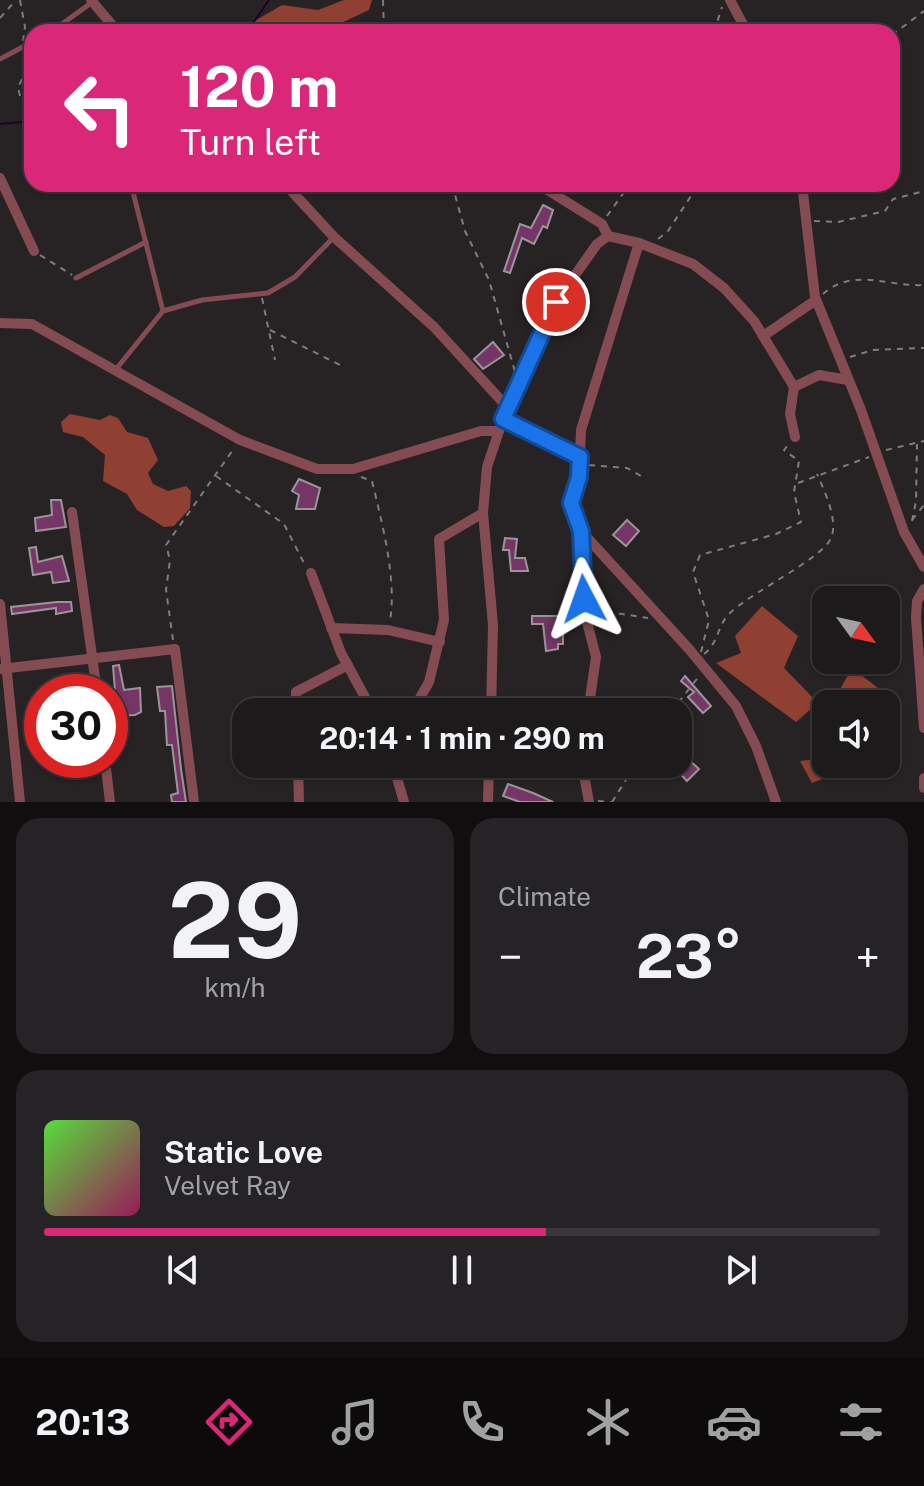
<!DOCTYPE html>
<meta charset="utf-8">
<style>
body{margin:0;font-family:"Public Sans",sans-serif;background:#252325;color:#f1f3f6;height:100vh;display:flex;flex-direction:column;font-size:30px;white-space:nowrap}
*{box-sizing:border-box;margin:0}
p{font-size:26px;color:#a0a1a3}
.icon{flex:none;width:44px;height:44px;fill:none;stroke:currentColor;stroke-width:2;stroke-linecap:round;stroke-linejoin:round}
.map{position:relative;height:802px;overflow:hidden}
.drawer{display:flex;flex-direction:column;gap:16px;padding:16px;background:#100e0f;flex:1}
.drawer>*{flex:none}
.banner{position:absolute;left:24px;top:24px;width:876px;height:168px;border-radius:24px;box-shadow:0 2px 6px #0004,0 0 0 2px #3b383b;background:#db2777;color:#fff;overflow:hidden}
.needle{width:52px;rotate:123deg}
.controls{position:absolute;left:812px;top:586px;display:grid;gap:16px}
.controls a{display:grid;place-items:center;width:88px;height:88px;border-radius:16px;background:#1d1a1c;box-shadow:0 2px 6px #0004,0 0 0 2px #3b383b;font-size:40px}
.speed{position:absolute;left:24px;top:674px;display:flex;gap:16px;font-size:40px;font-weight:700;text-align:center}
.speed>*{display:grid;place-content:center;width:104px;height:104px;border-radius:50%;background:#1d1a1c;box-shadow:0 2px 6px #0004,0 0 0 2px #3b383b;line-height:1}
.speed .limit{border:12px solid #d22;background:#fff;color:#111}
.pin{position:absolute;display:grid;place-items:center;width:68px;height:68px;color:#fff;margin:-34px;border:4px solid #fff;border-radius:50%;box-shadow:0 2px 8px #0007}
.me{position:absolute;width:88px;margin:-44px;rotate:356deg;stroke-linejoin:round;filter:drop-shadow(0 0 6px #0008)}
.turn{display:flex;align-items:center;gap:28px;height:168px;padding:0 24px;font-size:36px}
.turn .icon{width:104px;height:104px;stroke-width:2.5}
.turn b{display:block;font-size:56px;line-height:68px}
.big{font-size:60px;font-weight:700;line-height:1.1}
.drawer .tile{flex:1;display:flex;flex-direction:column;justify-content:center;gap:12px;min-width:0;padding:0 28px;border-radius:24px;background:#252325}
.drawer .dial{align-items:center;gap:0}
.dial b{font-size:104px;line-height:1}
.song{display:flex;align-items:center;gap:24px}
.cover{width:96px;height:96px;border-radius:12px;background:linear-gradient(135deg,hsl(110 70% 55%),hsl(330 70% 35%))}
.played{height:8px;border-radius:4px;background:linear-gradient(90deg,#db2777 60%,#3b383b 60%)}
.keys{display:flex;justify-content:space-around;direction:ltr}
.heat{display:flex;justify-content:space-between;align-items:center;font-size:44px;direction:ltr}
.drawer .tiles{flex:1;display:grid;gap:16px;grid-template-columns:1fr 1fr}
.tile:last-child{grid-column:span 2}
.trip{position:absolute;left:232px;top:698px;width:460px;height:80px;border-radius:24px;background:#1d1a1c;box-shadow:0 2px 6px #0004,0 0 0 2px #3b383b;font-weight:700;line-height:80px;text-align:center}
.dock{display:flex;height:128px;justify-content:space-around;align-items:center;background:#0c0a0b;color:#a0a1a3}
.dock .icon{width:56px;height:56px}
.dock .selected{color:#db2777}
.dock b{font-size:36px;color:#f1f3f6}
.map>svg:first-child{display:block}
.forest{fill:#8f4032}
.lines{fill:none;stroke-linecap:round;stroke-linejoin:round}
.stream{stroke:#1e0028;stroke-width:2}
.building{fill:#753667;stroke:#9a9698;stroke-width:2}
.path{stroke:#7f7c7d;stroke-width:2;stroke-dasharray:6 6;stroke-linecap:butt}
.lane{stroke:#844c52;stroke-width:5}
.street{stroke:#844c52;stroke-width:10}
.route-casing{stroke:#114b97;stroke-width:20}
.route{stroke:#1a73e8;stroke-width:14}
</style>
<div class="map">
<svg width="924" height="802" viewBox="0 0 924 802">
<rect width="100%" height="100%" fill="#272325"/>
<!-- forest -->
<g class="forest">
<path d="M344,0H372L369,10L322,32H236L282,5L318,10Z"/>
<path d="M70,414L100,420L110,415L118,418L127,432L148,438L158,460L148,473L153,484L168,491L186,486L191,491L190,508L174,526L164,527L137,510L127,494L103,481L105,455L83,437L63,432L61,422Z"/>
<path d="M762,606L798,636L784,668L818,703L796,722L716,663L741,653L735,636Z"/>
<path d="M852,668L878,688L895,713L886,728V704H850L838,693Z"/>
<path d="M891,743L901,752L875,777L840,772L812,783L800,761L826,758V764H886V748Z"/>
</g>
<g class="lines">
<!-- stream -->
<g class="stream">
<path d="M247,32L269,0"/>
<path d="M0,124L32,121"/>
</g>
</g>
<!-- building -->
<g class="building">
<path d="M543,205L553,210L547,228L543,226L534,244L522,238L510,273L504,271L520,224L531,228Z"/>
<path d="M493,342L504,355L483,369L474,359Z"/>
<path d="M299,479L320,488L315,509H296L299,495L292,491Z"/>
<path d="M51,500H61L66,527L36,531L35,518L52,515Z"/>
<path d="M627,520L639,531L626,546L613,535Z"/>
<path d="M505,538L517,539L515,558H525L528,571H511L509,550H503Z"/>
<path d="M36,547L38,562L62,556L69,581L53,583L51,572L33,575L29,548Z"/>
<path d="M57,602H71L72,611L56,614V608L12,614L11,607Z"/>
<path d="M532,616H563V644H558V649L546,651L543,624H532Z"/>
<path d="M119,665L124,690L140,688L141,712L135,715L117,716L113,666Z"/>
<path d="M685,676L711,706L703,713L688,697L694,692L681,681Z"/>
<path d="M172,686L181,769L186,802H172L171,795L178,793L172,745H167L165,711H160L157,687Z"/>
<path d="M678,750L699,769L687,781L671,764H678Z"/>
<path d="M508,784L533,793L553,802H520L503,796Z"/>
</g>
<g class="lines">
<!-- path -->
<g class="path">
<path d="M20,0L25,27L23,41"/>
<path d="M383,0L384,32"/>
<path d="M0,18L16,0"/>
<path d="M714,32L722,7"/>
<path d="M892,35L924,11"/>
<path d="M20,96L18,87L26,72L25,51"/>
<path d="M452,184L465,231L489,280L515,372"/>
<path d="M607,216L630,184"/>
<path d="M814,221L838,222L885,211L893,199L924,191"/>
<path d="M658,239L668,231L691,196L707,184"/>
<path d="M40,255L72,275"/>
<path d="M823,294C853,267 888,287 924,285"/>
<path d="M262,298L275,360"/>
<path d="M270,330L340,365"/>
<path d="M850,357L873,350L924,348"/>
<path d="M886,450L924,441"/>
<path d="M589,465L627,468L641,476"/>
<path d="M216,476L284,524L305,565"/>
<path d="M361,477L372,481C382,523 397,579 390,621"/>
<path d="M798,483L869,457"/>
<path d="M912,520L924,505"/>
<path d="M912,521L916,501L917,444"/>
<path d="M595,613L609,612L648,618"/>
<path d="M173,640L166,590L170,560L166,545L235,447"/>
<path d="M701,652L709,620L693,572L700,555L776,534L801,522L794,492L799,461L784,450L788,445"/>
<path d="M704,654C719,643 717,625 730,613C752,592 819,560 830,540C840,523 824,490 817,474"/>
<path d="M671,712L700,675"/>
<path d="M598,801L611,802"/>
<path d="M612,802L636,764"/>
</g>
<!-- lane -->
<g class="lane">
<path d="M51,32L91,3"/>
<path d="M0,59L32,42"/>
<path d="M131,184L163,311"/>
<path d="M76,278L146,242"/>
<path d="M117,368L163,311L202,300L268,293L295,277L333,238"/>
</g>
<!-- street -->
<g class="street">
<path d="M91,0L118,32"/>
<path d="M730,0L747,32"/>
<path d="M0,178L34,251"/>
<path d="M285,184L334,237L434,327L508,408"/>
<path d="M538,184L602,224L608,236"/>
<path d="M802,184L815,297L861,410L904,532L924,567"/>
<path d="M0,323L32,324L240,440L317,469H353L481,431H499"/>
<path d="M763,336L816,300"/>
<path d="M794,387L819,375L848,380"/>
<path d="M503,419L580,457"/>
<path d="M72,512L97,692"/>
<path d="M581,531L571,503L579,477L581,430L639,243"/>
<path d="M311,573L341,653L373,712"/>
<path d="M924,589L917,601L916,618L924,728"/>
<path d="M0,604L20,802"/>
<path d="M331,628L388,630L440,642"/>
<path d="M0,669L175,649L194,802"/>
<path d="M296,712V692L348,665"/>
<path d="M412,712L429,682L444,620L439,539L483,513"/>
<path d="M491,712L493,625L483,513L487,467L503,419L556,302L597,244L608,236L639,243L693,264L724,288L754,321L794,387L790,414L795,437"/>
<path d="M588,712L596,657L585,614L581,531L689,649L736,706L756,746L776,802"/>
<path d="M105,760L110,802"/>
<path d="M298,764L299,802"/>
<path d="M393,764L404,802"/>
<path d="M582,764L589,802"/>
<path d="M924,778V788"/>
<path d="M488,802L489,764"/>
</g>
</g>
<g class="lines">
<defs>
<path id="route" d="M556,302L503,419L580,457L579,477L571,503L581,531L584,599"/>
</defs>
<!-- route casing -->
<use href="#route" class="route-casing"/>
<!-- route -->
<use href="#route" class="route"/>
</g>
</svg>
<div class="controls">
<a><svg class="needle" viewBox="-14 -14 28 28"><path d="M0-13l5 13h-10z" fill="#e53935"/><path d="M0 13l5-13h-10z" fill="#a0a1a3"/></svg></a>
<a><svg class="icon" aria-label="sound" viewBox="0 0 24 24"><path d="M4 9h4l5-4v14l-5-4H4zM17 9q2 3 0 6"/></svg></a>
</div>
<div class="speed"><div class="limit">30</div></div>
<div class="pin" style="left:556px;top:302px;background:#d93025"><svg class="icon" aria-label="arrive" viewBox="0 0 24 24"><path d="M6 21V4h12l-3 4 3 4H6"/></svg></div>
<svg class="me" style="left:584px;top:599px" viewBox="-20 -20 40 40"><path d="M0-17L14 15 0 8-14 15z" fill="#1a73e8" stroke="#fff" stroke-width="4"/></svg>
<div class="trip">20:14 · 1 min · 290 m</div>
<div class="banner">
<div class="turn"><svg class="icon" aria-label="left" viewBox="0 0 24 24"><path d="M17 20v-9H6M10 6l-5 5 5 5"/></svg><div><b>120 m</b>Turn left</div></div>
</div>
</div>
<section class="drawer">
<div class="tiles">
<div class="tile dial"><b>29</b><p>km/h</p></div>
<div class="tile"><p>Climate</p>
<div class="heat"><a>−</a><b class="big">23°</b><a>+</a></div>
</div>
<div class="tile">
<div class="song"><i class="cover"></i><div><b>Static Love</b><p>Velvet Ray</p></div></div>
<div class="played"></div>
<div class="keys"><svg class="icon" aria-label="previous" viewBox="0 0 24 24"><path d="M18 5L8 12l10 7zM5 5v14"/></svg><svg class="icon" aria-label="pause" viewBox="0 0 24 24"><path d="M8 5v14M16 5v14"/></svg><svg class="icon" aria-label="next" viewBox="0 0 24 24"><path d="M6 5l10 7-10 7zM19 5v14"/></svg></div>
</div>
</div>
</section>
<nav class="dock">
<b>20:13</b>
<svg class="icon selected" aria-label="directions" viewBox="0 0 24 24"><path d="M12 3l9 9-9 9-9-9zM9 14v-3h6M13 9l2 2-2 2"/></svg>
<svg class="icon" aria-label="music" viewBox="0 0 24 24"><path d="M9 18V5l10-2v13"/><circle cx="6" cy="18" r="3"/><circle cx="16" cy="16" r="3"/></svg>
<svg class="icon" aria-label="phone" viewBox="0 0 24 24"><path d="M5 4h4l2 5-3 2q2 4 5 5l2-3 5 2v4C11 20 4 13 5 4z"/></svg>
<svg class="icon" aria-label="climate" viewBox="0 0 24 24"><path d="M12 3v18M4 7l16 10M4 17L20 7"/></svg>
<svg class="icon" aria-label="car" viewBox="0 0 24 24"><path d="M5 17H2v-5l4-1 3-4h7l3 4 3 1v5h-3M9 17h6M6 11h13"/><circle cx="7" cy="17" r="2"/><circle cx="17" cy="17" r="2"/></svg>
<svg class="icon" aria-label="filters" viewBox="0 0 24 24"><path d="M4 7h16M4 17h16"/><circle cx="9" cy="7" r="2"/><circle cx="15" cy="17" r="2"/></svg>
</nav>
